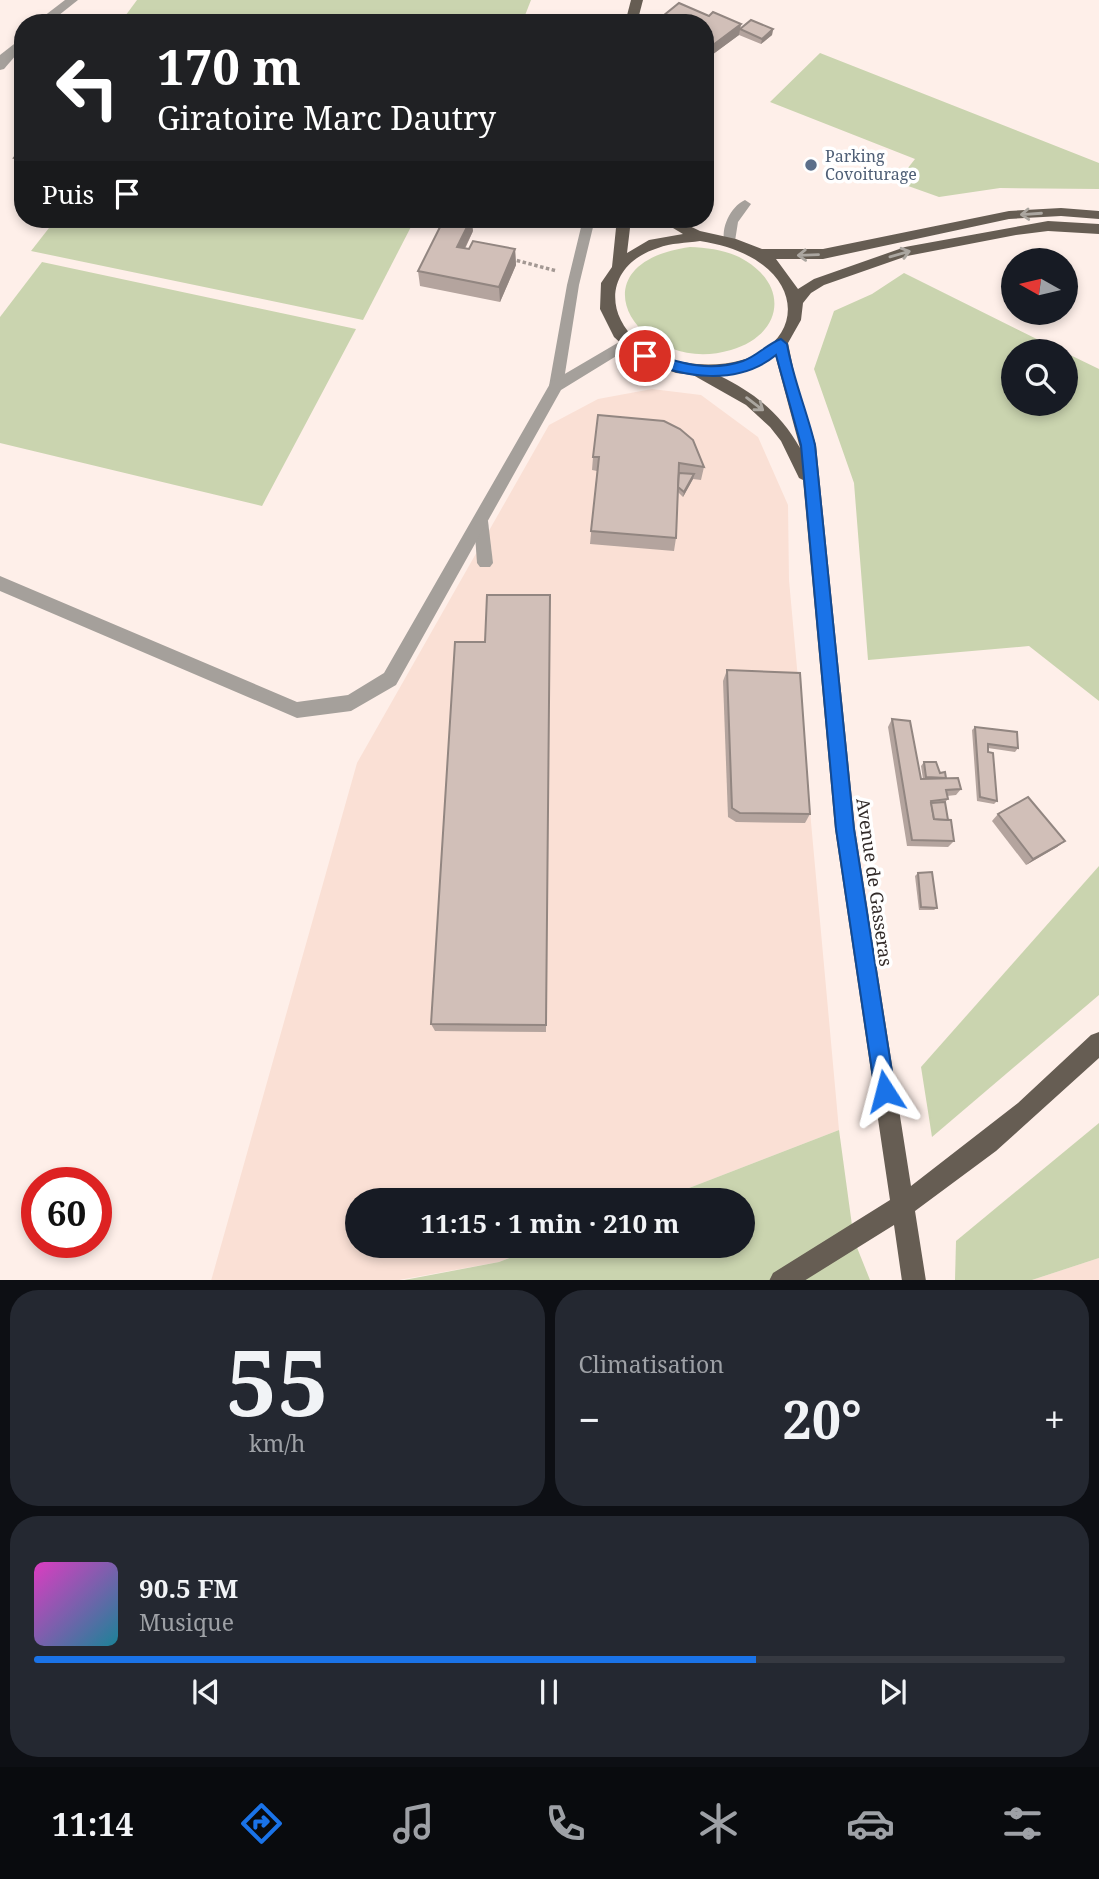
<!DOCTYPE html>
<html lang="fr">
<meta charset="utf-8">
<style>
body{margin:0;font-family:"Noto Serif",serif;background:#242831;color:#f1f3f6;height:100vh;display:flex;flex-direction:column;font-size:26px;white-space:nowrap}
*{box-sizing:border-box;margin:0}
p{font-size:23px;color:#9ea1a6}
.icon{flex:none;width:38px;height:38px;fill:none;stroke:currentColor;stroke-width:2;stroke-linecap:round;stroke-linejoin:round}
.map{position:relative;height:1280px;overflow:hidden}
.panel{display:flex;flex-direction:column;gap:10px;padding:10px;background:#0d0f14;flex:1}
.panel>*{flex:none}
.banner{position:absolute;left:14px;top:14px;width:700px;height:214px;border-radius:28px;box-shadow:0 4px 10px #0003;background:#202124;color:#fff;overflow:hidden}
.needle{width:46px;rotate:278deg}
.controls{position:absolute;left:1001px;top:248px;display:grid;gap:14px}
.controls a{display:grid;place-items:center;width:77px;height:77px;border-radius:50%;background:#171b24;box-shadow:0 4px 10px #0003;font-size:35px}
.speed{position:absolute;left:21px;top:1167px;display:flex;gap:14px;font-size:35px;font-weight:700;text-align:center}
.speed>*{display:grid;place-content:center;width:91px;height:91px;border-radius:50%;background:#171b24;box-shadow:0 4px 10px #0003;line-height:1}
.speed .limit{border:10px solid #d22;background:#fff;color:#111}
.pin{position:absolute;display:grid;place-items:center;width:60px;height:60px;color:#fff;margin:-30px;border:4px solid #fff;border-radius:50%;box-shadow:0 2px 7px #0007}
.me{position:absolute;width:77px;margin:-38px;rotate:351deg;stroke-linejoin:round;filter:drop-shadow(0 0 5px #0008)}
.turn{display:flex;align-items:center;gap:24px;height:147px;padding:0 28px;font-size:32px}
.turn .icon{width:91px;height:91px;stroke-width:2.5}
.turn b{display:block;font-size:49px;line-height:60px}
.then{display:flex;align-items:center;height:66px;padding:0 28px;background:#0003;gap:14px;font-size:26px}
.big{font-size:52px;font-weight:700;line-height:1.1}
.panel .widget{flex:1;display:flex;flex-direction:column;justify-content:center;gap:10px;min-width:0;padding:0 24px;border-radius:28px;background:#242831}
.panel .dial{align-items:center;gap:0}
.dial b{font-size:91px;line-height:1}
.song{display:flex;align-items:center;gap:21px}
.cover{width:84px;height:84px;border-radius:10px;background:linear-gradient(135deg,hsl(310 70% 55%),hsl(190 70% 35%))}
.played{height:7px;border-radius:4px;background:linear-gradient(90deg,#1a73e8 70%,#363941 70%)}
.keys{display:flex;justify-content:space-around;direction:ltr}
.heat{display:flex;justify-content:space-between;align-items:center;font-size:38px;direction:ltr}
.panel .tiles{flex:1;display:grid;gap:10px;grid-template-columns:1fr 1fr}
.widget:last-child{grid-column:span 2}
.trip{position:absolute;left:345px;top:1188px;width:410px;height:70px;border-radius:35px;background:#171b24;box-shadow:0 4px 10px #0003;font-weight:700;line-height:70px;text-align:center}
.dock{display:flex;height:112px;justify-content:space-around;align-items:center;background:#090b0e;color:#9ea1a6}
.dock .icon{width:49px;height:49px}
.dock .selected{color:#1a73e8}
.dock b{font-size:32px;color:#f1f3f6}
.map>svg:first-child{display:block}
.built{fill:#fae0d5}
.green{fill:#cad4af}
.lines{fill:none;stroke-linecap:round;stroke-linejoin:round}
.path{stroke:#a39893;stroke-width:3.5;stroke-dasharray:3.5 2.5;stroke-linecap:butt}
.service{fill:#a5a09b;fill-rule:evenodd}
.minor{fill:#a5a09b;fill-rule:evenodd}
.primary{fill:#665d53;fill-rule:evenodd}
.wall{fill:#b4a49e}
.shaded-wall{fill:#928681}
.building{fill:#d1bfb8;stroke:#928681;stroke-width:2}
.oneway{stroke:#aba6a0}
.route{fill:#1a73e8;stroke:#114b97;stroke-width:2}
.service-dot{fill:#5c6f8a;stroke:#fff;stroke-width:2.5}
.labels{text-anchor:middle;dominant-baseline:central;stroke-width:7;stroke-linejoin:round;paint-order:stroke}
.far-service-label{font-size:16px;fill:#4e5e75;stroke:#fff;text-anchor:start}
.street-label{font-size:18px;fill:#322b29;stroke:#fff}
</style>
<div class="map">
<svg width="1099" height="1281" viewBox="0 0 1099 1281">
<rect width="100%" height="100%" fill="#feefe9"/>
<!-- built -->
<g class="built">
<path d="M652,389L701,395L758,437L788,505L789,580L839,1130L658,1200H357V1246H541L499,1262L399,1280L211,1281L357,763L549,425L598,399Z"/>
<path d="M1099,1258V1280H1032Z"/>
</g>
<!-- green -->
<g class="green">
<path d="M137,0H531L522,23H120Z"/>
<path d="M820,53L1099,163V189L1000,188L939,197L897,182L915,159L770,102Z"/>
<path d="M56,219H415L363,320L31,251Z"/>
<path d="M690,247C709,248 729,250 746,261C791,289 780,336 731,350C640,377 567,264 690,247Z"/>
<path d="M42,262L356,329L262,506L0,443V317Z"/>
<path d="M904,273L1063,352H1013V404H1066V353L1099,369V701L1029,646L868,660L854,483L814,369L834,311L872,294Z"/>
<path d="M1099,866V995L932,1137L921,1067Z"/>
<path d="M1099,1123V1258L1032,1280H955L956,1241Z"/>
<path d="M839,1130L854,1240L870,1280L399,1281L499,1262L541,1246H742V1200H658Z"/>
</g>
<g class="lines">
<!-- path -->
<path class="path" d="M511,259L557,271"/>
<!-- service -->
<g class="service">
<path d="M745,200L751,204L738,222L735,241L729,245L725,244C720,229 730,207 745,200Z"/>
<path d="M583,219H595L579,285L563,386L556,391L549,386L567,285Z"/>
<path d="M481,515L488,521L493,563L490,567H480L477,563L474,521Z"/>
</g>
<!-- minor -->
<g class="minor">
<path d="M65,0H78L49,23H35Z"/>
<path d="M23,37V47L4,69L0,70V55Z"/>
<path d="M626,338L633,343L631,347L561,390L396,685L351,711L297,718L0,591V576L297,702L348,695L384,673L551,382Z"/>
</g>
<!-- primary -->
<g class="primary">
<path d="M631,0H643L637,23H625Z"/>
<path d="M1061,208L1099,211V219L1061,216L1009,219L823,259H776L798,289L814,279L905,247L1048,221L1099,224V234L1048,231L1016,235L907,256L824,285L811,293L803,303L801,320L788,343L796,382L816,445L855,829L911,1186L1018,1103L1091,1035L1099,1032V1058L996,1151L915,1211L926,1281H902L894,1225L804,1281H769L773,1273L890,1200L835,829L803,480L799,478L781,441L770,427L746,405L693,375L676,373L637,358L614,337L600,309L601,283L612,267L616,228L614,219H628L630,228L627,253L649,240L683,234L658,219H675L700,231L736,239L762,249H823L1009,211ZM700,241C825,260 810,372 697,364C675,362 655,357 638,342C601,309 610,263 658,248C671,243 686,243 700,241ZM775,355L800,448C781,414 755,393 720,376L744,371Z"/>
</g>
</g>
<!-- wall -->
<g class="wall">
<path d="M679,3L709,16L713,12L741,24L740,29L751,20L773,29L772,35L761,44L739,35L705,60V23H658V20Z"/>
<path d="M23,147V174L14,158Z"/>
<path d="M473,231L465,249H515L516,265L500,302L420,286L418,271Z"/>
<path d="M598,415L704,467L701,480L693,479L683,497L678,492L676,538L674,551L590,544L597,471L592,470L593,457Z"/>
<path d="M550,595L546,1032L435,1031L431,1024L485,642Z"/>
<path d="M727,670L810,814L805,823L736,822L728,817L723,681Z"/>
<path d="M892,719L921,779H923L921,766L924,762L940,773L945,779L961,789L956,795L947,796L948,799L945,802L948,820L954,841L948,847L907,846L888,727Z"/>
<path d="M975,727L1018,748L1015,752L988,748L997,801L994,804L977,801L972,730Z"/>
<path d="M998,814L1065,841L1057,847L1026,865L992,821Z"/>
<path d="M918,873L937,908L934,910H919L915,876Z"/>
</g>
<!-- shaded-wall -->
<g class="shaded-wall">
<path d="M741,24L739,35L705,60V51Z"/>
<path d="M773,29L772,35L761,44L762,39Z"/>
<path d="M471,219H472L473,231L458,262L457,247Z"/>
<path d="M515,249L516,265L500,302L499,287Z"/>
<path d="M694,474L693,479L683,497L684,492Z"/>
<path d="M1065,841L1057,847L1026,865L1033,859Z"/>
</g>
<!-- building -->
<g class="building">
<path d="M679,3L709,16L713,12L741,24L705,51V23H665L658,20Z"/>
<path d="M751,20L773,29L762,39L740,29Z"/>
<path d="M23,147V160L14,158Z"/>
<path d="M444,219H471L457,247L469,249L473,241L515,249L499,287L418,271Z"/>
<path d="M598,415L664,421L680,429L693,440L704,467L679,463L676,538L591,531L599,457H593Z"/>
<path d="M679,473L694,474L684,492L678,487Z"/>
<path d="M487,595H550L546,1025L431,1024L455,642H485Z"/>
<path d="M727,670L800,673L810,814L740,813L732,808Z"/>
<path d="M892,719L910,721L921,779L958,778L961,789L946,790L948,799L931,801L934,819L951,820L954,841L912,840Z"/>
<path d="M975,727L1017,732L1018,748L988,744V752L993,753L997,801L980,797Z"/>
<path d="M924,762H936L940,773L945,772L946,778L926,777Z"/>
<path d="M1028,797L1065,841L1033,859L998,814Z"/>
<path d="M945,802L948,820L934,819L931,803Z"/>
<path d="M932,872L937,908L921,907L918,873Z"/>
</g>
<!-- one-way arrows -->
<defs><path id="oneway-shaft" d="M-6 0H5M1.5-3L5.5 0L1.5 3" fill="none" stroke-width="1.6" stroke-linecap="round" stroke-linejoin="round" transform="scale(1.75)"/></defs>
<g class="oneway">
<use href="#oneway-shaft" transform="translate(1031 214) rotate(176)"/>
<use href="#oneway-shaft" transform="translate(900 254) rotate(-16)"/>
<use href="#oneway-shaft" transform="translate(808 255) rotate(178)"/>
<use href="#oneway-shaft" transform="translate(755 404) rotate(37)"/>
</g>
<!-- route -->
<path class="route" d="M781,339L787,344C793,379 807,411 815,445L854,829L895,1091L892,1098L885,1101L878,1098L875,1091L836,829L801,445L776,355C737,387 683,377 641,360L639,356L645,352C678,362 708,373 743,361C757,356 767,344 781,339Z"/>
<!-- markers -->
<circle class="service-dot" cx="811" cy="165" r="7"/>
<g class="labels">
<!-- far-service labels -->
<g class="far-service-label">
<text x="825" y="156">Parking<tspan x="825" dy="18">Covoiturage</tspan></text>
</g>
<!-- street labels -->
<g class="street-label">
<text transform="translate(875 882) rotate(82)">Avenue de Gasseras</text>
</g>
</g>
</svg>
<div class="controls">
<a><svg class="needle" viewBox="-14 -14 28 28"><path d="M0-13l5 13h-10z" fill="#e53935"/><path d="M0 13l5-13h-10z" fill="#9ea1a6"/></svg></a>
<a><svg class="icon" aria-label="search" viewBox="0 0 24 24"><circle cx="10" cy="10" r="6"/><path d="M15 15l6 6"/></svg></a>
</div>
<div class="speed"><div class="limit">60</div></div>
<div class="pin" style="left:645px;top:356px;background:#d93025"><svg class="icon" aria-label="arrive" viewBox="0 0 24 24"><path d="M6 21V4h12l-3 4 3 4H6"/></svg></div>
<svg class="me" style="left:885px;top:1091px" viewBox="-20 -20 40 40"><path d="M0-17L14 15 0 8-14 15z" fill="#1a73e8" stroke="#fff" stroke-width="4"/></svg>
<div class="trip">11:15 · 1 min · 210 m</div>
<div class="banner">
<div class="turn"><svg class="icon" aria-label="left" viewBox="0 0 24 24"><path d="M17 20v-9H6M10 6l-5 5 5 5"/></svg><div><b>170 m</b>Giratoire Marc Dautry</div></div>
<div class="then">Puis<svg class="icon" aria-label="arrive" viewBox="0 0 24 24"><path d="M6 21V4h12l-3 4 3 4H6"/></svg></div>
</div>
</div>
<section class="panel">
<div class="tiles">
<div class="widget dial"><b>55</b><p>km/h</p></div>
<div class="widget"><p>Climatisation</p>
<div class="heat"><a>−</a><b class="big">20°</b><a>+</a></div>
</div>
<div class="widget">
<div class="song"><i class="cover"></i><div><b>90.5 FM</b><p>Musique</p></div></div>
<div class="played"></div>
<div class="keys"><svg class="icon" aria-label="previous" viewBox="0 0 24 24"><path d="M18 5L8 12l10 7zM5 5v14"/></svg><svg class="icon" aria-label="pause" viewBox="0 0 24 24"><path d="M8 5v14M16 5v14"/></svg><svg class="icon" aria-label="next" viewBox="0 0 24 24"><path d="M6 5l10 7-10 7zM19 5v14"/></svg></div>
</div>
</div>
</section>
<nav class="dock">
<b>11:14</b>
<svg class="icon selected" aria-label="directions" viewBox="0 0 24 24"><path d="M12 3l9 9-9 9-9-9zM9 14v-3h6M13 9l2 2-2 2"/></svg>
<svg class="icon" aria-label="music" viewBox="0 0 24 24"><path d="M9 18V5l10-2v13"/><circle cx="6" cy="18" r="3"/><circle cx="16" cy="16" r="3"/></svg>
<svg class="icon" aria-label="phone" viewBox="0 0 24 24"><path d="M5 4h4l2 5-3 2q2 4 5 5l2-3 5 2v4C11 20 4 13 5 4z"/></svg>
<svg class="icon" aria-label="climate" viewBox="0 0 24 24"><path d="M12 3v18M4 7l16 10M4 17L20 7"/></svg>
<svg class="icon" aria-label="car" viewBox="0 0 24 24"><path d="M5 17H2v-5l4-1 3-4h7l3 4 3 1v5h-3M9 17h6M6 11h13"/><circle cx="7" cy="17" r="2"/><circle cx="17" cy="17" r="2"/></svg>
<svg class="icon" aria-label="filters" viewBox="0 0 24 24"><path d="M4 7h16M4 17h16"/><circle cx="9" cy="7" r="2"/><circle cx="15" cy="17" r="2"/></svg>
</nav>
